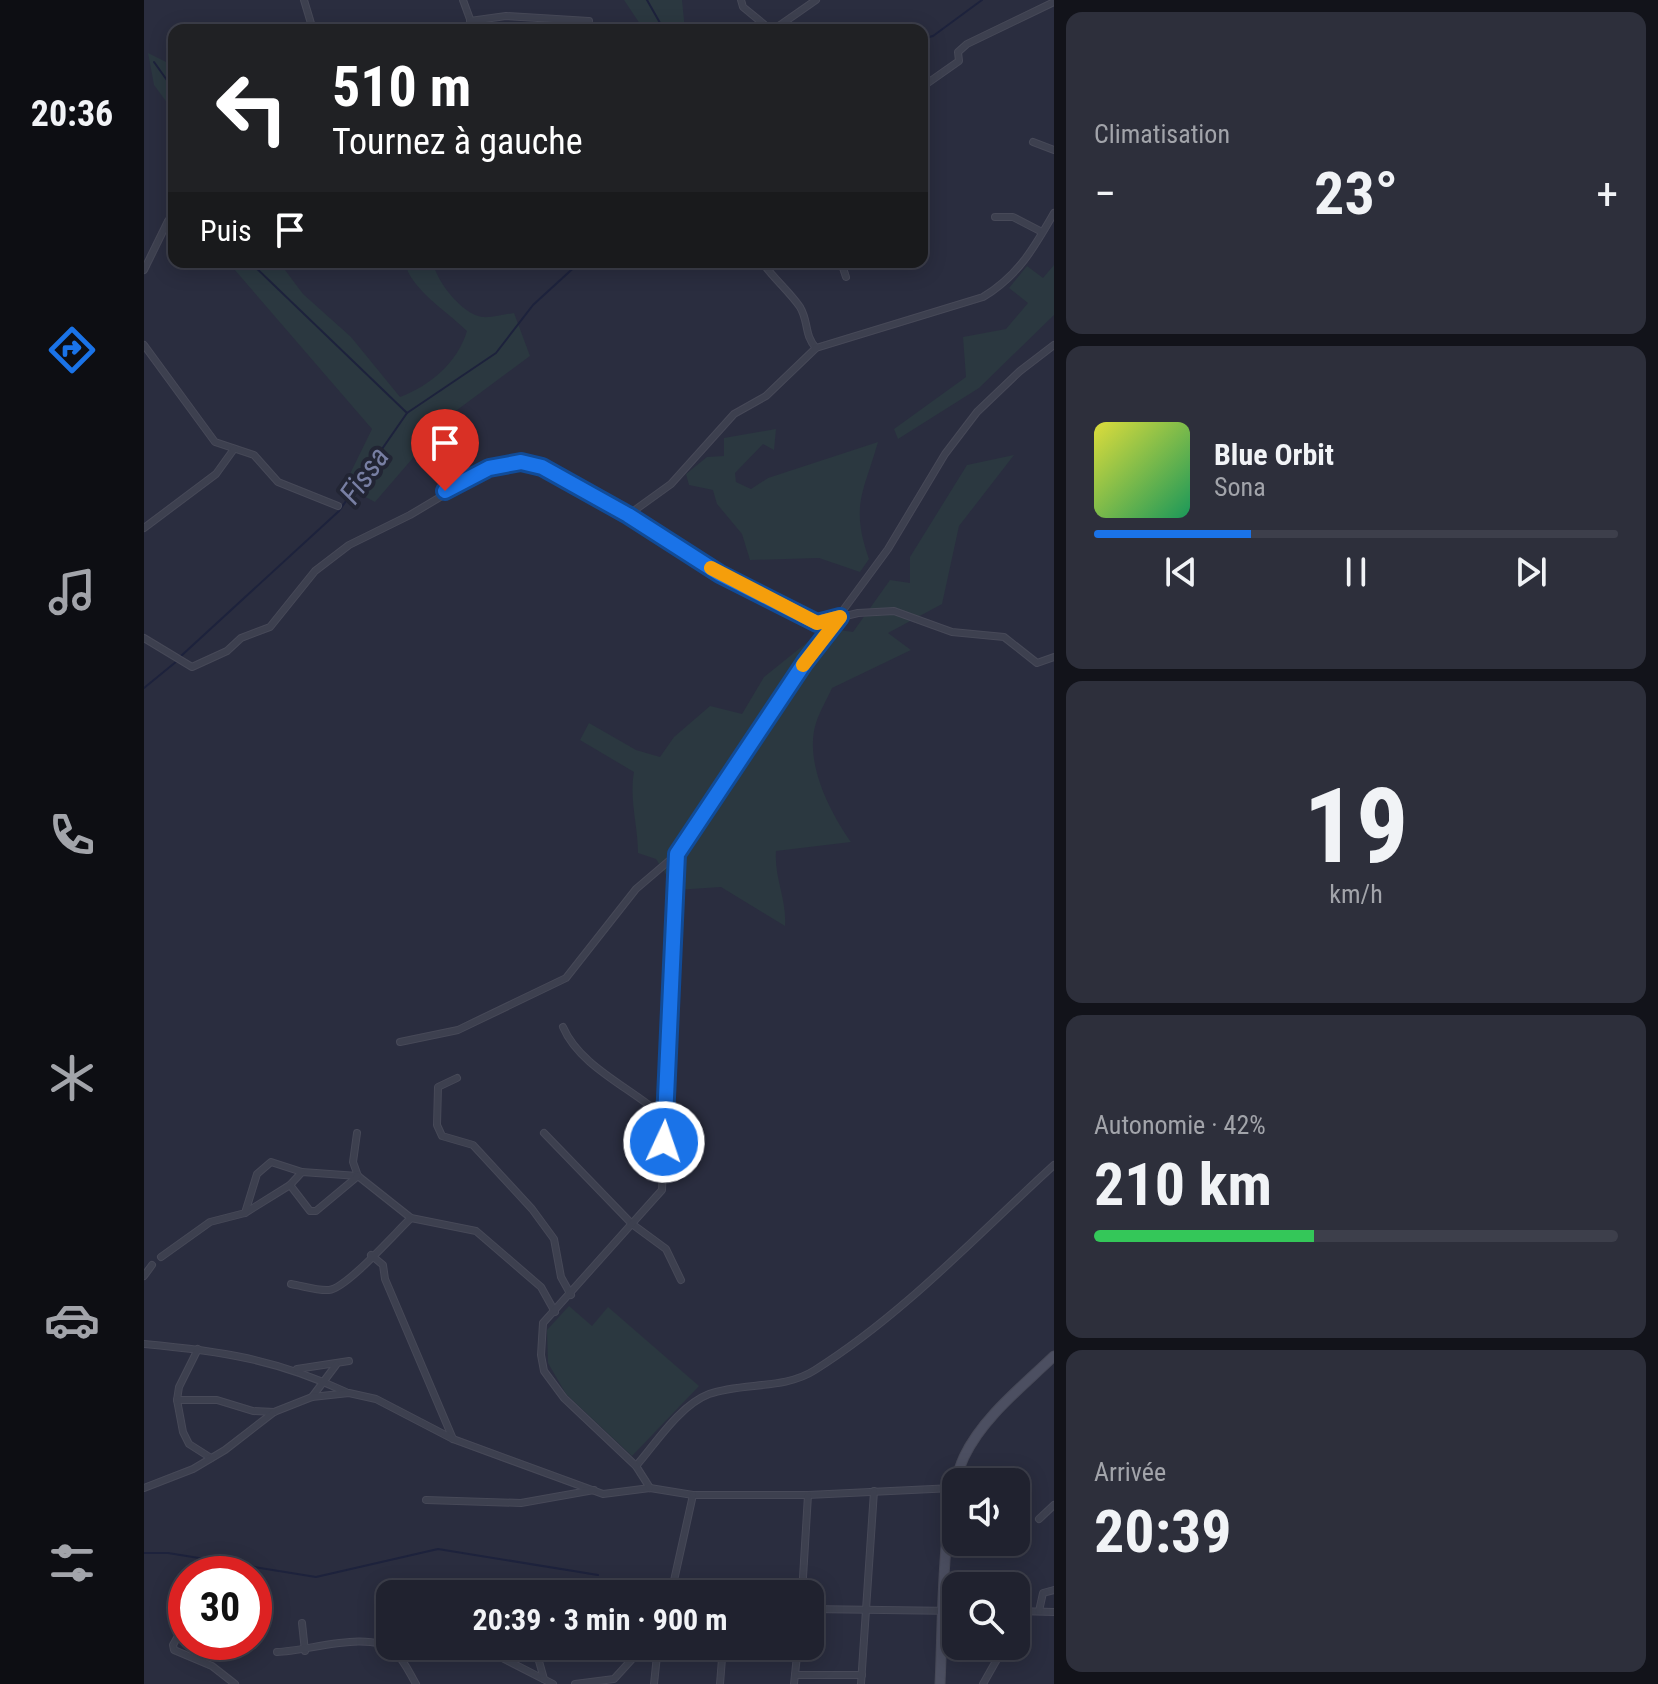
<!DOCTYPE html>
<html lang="fr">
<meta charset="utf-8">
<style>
body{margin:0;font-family:"Roboto Condensed",sans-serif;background:#2d2f3b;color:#f1f3f6;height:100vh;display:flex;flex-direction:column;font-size:30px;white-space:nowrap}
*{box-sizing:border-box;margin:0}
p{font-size:26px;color:#a2a4aa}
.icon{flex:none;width:44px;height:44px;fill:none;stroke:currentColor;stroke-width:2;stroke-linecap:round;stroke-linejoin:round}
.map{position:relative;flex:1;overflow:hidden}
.details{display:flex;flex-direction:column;gap:12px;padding:12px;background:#12131a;width:604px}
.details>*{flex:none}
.banner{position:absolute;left:24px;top:24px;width:760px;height:244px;border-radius:16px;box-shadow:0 4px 20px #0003,0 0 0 2px #3d3f4b;background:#202124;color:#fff;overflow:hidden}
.buttons{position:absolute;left:798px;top:1468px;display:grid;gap:16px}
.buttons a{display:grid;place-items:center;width:88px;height:88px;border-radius:16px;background:#20222f;box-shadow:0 4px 20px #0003,0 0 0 2px #3d3f4b;font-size:40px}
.speed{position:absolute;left:24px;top:1556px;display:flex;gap:16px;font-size:40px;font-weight:700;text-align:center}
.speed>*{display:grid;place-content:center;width:104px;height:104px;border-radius:50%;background:#20222f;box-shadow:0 4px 20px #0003,0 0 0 2px #3d3f4b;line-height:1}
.speed .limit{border:12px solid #d22;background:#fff;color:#111}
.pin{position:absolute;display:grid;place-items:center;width:68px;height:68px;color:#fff;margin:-82px -34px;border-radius:50% 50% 50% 0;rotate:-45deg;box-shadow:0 0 8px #0007}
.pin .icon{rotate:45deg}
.me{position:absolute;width:88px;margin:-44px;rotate:3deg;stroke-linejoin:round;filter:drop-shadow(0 0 6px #0008)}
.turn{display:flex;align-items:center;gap:28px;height:168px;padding:0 32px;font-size:36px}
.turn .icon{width:104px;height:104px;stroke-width:2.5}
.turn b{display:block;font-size:56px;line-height:68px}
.then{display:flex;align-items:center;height:76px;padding:0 32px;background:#0003;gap:16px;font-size:30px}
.big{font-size:60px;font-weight:700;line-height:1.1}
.details .card{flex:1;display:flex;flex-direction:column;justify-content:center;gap:12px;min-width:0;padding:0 28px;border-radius:16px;background:#2d2f3b}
.details .dial{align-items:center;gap:0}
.dial b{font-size:104px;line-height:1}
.song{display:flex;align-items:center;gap:24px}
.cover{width:96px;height:96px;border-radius:12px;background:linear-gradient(135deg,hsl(60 70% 55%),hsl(150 70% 35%))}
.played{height:8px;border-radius:4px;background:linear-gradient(90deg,#1a73e8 30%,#3d3f4b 30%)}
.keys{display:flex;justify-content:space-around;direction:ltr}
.heat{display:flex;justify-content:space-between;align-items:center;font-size:44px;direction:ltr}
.charge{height:12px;border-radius:6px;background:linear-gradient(90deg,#34c759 42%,#3d3f4b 0)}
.trip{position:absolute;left:232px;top:1580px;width:448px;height:80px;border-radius:16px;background:#20222f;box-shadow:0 4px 20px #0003,0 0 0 2px #3d3f4b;font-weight:700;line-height:80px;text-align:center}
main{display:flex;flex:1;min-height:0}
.dock{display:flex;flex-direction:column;width:144px;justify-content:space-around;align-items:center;background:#0d0e13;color:#a2a4aa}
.dock .icon{width:56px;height:56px}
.dock .current{color:#1a73e8}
.dock b{font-size:36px;color:#f1f3f6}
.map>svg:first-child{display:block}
.green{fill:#2b3840}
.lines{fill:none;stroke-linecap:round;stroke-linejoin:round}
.stream{stroke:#1d223c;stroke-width:2}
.minor-casing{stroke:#474958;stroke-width:8}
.secondary-casing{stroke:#474958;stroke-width:11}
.minor{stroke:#3d404f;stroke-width:6}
.secondary{stroke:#4c4f61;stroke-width:9}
.route-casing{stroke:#114b97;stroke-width:20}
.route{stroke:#1a73e8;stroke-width:14}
.slow{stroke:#f59e0b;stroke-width:14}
.labels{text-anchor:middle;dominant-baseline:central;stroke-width:8;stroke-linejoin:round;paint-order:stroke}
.water-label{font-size:30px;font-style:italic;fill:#787fa3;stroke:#222534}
</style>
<main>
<nav class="dock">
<b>20:36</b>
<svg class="icon current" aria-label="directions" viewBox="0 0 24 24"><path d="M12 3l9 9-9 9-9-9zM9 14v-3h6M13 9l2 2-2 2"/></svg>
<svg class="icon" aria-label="music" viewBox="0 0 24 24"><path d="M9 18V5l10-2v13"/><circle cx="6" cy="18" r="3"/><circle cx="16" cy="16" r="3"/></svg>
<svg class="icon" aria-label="phone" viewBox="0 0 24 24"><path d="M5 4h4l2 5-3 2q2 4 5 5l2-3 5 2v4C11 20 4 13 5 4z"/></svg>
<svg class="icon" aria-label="climate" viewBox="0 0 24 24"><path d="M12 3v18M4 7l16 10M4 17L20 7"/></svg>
<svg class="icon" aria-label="car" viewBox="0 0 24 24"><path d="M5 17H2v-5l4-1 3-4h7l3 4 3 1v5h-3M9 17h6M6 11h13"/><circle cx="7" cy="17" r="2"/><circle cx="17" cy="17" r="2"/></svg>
<svg class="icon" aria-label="filters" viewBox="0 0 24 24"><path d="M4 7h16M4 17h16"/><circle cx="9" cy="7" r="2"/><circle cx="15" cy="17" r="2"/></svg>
</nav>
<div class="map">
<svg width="910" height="1684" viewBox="0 0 910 1684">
<rect width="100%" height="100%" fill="#2a2d3f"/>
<!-- green -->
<g class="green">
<path d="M480,0H538L541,30H500Z"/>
<path d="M4,53L30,66V112L10,85Z"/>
<path d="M84,262H135L159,294L207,337L256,397C287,385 313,363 323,331C304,312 265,288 261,262H289C292,281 318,314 338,317C348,318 361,314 370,313L386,356L305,416L231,502L200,486L228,429Z"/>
<path d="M910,265V315L835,388L754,439L750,429L822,377L819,337L862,329L884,303L865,288L883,266L899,278Z"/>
<path d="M632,429L630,450L619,444L591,473L592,482L607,489L624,478L734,442C720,492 706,505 725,559L716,572L675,558L606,560L598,534L573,504L569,490L545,485L542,474L563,457L580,456V438Z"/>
<path d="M870,455L815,526L798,604L744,633L767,650L688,688C683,699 676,711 672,723C660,761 685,811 707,842L632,851C630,878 643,899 641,926L577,887L532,890L512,859L494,853C494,826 485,799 490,772L436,740L445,723L492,750L516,757L530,737L566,706L598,714L620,677L681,628L709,632L746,580L766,583V557L823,465Z"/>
<path d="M425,1306L448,1326L464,1307L555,1386L488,1456L422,1394L404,1363L403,1330Z"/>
</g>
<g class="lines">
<!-- stream -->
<g class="stream">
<path d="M503,0L520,30"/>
<path d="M778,39L789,36L838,0"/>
<path d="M10,62L30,90"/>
<path d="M106,262L263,413"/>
<path d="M37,656L195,511L263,413L352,353L389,305L436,262"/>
<path d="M0,688L33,661"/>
<path d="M0,1553H24L172,1577L294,1549L454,1575"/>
</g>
<defs>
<g id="minor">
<path d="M160,0L169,30"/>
<path d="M319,0L330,30"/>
<path d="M597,0L599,7L627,30"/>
<path d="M326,21L362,16L445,21"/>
<path d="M629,30L672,0"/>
<path d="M778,87L815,61L814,52L823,44L910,2"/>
<path d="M889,142L910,150"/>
<path d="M851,217H869L898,232"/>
<path d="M618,262C629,278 645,291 656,307C665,322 660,335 672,348"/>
<path d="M697,262L702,277"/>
<path d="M532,265L537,262"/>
<path d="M0,270L24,221"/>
<path d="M0,345L71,442L110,455L134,482L194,506"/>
<path d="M484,515L527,484L590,414L622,396L672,348L839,297C874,276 890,248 910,213"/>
<path d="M0,528L72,474L90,449"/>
<path d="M0,638L48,667L83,651L97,638L126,627L171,571L205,545L266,515L345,468L377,462L398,467L484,515L576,574L673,623L714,613L750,611L808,632L860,637L893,663L910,657"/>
<path d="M419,1027C436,1067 488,1088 521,1118"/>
<path d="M256,1042L314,1030L422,978L492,889L533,854"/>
<path d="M313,1078L294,1087L293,1125L298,1136L329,1145L388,1209L410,1239L417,1277L427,1295"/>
<path d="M213,1133L209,1162L214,1176L267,1218L332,1231L397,1287L411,1312"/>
<path d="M400,1133L488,1224L522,1249L537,1280"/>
<path d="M146,1185L158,1172L214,1176"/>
<path d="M101,1213L146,1185L166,1211H172L214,1176"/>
<path d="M227,1255L239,1265L241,1279L309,1439"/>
<path d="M17,1257L66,1222L101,1213L113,1174L127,1162L158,1172"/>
<path d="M0,1276L8,1265"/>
<path d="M147,1284C159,1286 174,1291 185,1290C203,1288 251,1233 267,1218"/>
<path d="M0,1344C76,1351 132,1359 202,1392"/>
<path d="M54,1349L35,1387L33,1400L39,1432L45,1444L67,1458"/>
<path d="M153,1369L205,1361"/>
<path d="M168,1397L192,1365"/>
<path d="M33,1400H73L109,1411L130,1412"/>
<path d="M492,1466C512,1443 536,1405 565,1394C599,1382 640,1390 671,1370C760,1314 833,1235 910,1165"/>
<path d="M0,1488L49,1469L81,1450L130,1412L168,1397L205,1393L232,1399L309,1439L459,1494L506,1488L549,1495H664L809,1488"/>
<path d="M506,1488L492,1466L420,1398L400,1371L397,1355L399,1323L518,1190L533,854L661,662L744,549L801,454L833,412L876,371L910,345"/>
<path d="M282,1500L377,1503L450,1490"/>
<path d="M895,1519L910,1505"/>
<path d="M527,1594L549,1495"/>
<path d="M658,1594L664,1495"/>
<path d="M666,1609L812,1611"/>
<path d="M872,1611L910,1612"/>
<path d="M895,1611L899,1593L910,1590"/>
<path d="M42,1622L29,1645L30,1650L68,1666L91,1684"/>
<path d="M158,1623L161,1651"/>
<path d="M335,1646L409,1684"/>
<path d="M386,1646L393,1654L400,1679"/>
<path d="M133,1652C166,1651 226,1629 251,1652C260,1660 266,1674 272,1684"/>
<path d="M651,1675H718"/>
<path d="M431,1684L470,1679L500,1646"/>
<path d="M510,1684L514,1646"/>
<path d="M576,1684L579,1646"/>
<path d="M650,1684L654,1646"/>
<path d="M717,1684L730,1491"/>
<path d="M839,1684L856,1654"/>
</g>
<path id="secondary" d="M796,1684C799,1626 797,1507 820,1457C839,1417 879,1386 910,1356"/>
</defs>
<!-- minor casing -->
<use href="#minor" class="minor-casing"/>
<!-- secondary casing -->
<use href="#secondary" class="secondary-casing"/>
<!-- minor -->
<use href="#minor" class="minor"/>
<!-- secondary -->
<use href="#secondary" class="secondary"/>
</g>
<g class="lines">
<defs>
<path id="route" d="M301,491L345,468L377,462L398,467L484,515L576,574L673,623L696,617L661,662L533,854L520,1142"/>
</defs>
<!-- route casing -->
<use href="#route" class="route-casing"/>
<!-- route -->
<use href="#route" class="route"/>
<!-- slow -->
<path class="slow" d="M567,568L673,623L696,617L659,665"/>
</g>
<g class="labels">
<!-- water labels -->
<g class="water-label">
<text transform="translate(220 475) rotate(-55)">Fissa</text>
</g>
</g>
</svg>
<div class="buttons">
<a><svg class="icon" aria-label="sound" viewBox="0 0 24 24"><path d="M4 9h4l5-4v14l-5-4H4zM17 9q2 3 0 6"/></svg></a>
<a><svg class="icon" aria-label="search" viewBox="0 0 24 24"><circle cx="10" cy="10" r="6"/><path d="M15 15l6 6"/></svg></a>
</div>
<div class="speed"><div class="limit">30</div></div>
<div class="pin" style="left:301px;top:491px;background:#d93025"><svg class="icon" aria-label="arrive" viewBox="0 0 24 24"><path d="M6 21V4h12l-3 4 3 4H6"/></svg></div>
<svg class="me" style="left:520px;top:1142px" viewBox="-20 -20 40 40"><circle r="17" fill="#1a73e8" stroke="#fff" stroke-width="3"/><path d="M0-11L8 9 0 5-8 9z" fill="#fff"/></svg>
<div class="trip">20:39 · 3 min · 900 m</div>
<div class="banner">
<div class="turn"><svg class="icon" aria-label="left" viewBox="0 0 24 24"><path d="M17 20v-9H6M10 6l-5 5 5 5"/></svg><div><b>510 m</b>Tournez à gauche</div></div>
<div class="then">Puis<svg class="icon" aria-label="arrive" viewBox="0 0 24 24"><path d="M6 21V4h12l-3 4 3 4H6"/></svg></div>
</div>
</div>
<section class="details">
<div class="card"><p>Climatisation</p>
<div class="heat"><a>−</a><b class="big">23°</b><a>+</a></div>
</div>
<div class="card">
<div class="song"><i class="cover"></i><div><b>Blue Orbit</b><p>Sona</p></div></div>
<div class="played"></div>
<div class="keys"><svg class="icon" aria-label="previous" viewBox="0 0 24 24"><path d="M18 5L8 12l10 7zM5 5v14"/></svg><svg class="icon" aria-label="pause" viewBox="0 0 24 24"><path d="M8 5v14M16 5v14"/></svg><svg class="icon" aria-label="next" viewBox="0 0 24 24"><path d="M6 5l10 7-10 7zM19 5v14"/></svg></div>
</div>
<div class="card dial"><b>19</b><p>km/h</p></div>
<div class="card"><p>Autonomie · 42%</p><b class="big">210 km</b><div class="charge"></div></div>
<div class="card"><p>Arrivée</p><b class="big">20:39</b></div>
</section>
</main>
